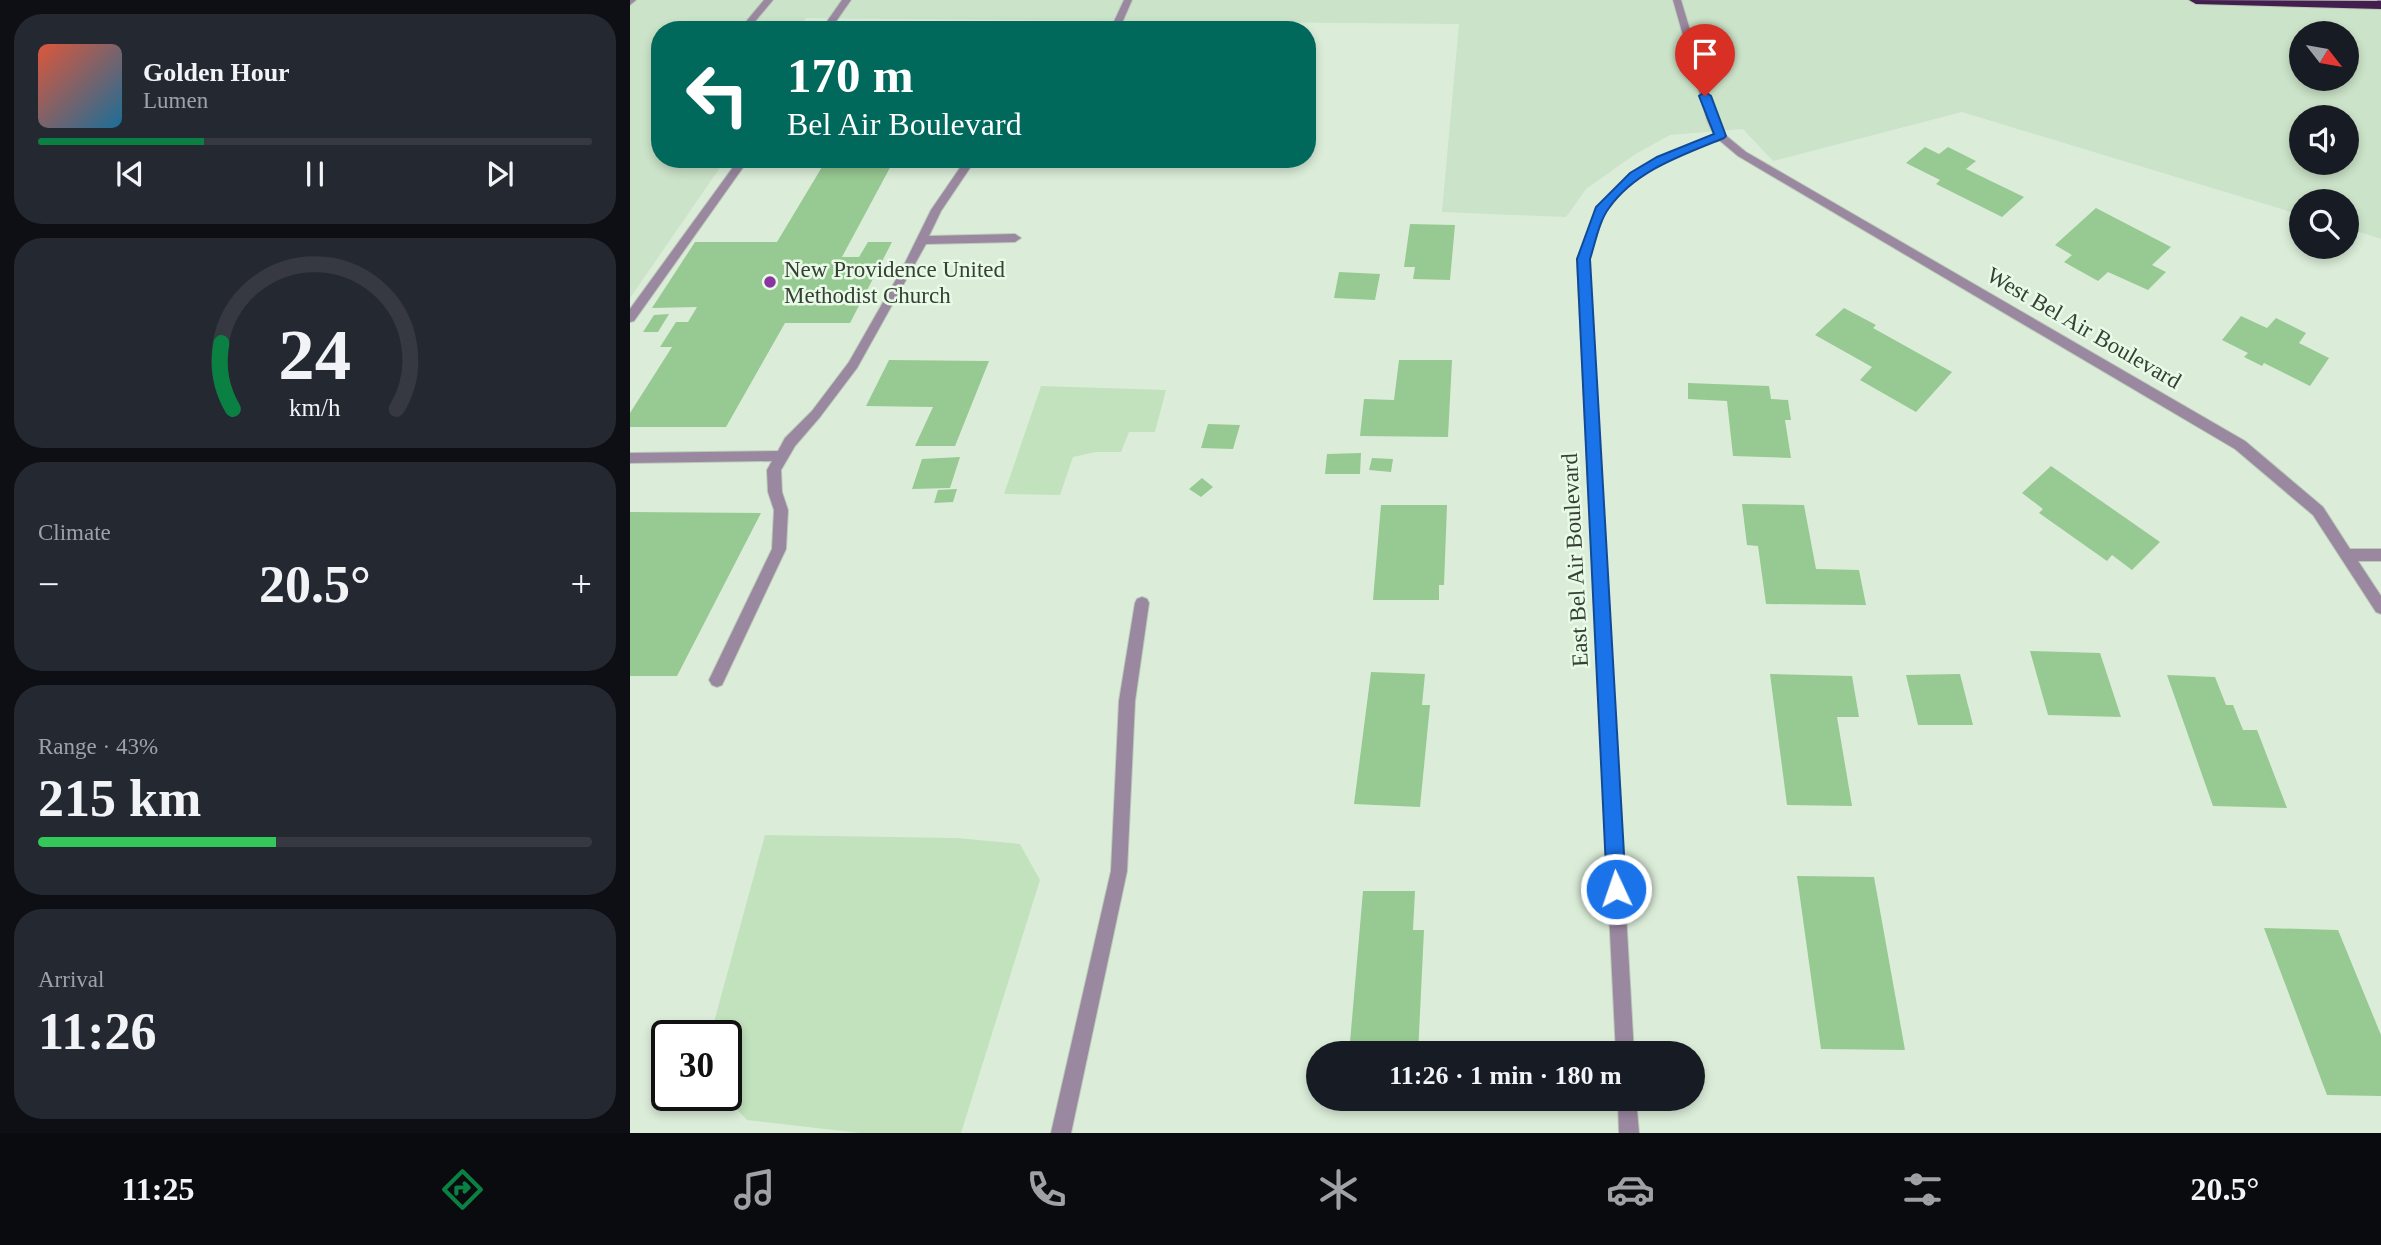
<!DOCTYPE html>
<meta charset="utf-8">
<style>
body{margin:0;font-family:Georgia,serif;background:#242831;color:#f1f3f6;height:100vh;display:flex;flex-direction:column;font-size:26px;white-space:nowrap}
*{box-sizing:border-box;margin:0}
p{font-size:23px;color:#9ea1a6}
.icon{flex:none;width:38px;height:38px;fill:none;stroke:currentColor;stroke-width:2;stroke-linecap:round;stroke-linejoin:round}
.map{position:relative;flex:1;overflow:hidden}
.side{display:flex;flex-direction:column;gap:14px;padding:14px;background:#0d0f14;width:630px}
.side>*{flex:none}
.top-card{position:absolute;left:21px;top:21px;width:665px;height:147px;border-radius:28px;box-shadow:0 4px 10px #0003;background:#00695c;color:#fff;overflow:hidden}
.needle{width:46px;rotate:121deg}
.tools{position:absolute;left:1659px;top:21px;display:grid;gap:14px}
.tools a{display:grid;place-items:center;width:70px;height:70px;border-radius:50%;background:#171b24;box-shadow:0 4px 10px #0003;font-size:35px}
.speed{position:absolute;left:21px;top:1020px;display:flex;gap:14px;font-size:35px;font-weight:700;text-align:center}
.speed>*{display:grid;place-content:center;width:91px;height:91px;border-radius:50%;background:#171b24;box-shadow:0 4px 10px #0003;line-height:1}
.speed .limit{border:4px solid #111;border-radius:10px;background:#fff;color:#111}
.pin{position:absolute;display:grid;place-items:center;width:60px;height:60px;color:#fff;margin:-72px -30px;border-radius:50% 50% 50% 0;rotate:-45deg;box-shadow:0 0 7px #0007}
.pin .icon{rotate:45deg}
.me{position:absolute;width:77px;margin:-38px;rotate:357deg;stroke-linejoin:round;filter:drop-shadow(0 0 5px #0008)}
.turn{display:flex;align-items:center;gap:24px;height:147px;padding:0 21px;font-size:32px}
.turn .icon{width:91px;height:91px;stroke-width:2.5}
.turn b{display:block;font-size:49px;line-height:60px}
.big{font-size:52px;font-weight:700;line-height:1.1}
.side .tile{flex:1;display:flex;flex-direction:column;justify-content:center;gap:10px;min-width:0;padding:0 24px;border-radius:28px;background:#242831}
.side .dial{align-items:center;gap:0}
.dial svg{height:182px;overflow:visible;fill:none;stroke:#363941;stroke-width:7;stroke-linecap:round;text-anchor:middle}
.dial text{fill:#f1f3f6;stroke:none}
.song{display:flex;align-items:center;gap:21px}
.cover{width:84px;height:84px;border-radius:10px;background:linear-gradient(135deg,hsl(10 70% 55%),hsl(200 70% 35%))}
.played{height:7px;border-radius:4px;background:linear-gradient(90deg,#0b8043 30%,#363941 30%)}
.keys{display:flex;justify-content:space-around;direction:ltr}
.heat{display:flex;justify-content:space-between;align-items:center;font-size:38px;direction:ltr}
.charge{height:10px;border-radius:5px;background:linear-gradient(90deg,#34c759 43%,#363941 0)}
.trip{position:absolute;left:676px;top:1041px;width:399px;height:70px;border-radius:35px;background:#171b24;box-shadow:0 4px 10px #0003;font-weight:700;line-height:70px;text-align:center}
.tabs{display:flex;height:112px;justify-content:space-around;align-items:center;background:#090b0e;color:#9ea1a6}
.tabs .icon{width:49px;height:49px}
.tabs .current{color:#0b8043}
.tabs b{font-size:32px;color:#f1f3f6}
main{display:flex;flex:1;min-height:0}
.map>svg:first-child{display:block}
.built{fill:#cbe3c8;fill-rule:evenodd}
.green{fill:#c1e2bd}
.building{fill:#97c992}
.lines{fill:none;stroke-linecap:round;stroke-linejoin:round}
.lane-casing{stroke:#bacab8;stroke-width:2}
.street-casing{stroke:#bacab8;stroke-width:2}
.highway-casing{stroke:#bacab8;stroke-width:2}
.lane{fill:#9a87a0;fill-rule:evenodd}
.street{fill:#9a87a0;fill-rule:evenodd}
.highway{fill:#431e4e;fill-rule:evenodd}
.route{fill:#1a73e8;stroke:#114b97;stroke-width:2}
.poi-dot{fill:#8b35a2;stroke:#e8fbe6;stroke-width:2.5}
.labels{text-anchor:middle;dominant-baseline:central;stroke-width:5;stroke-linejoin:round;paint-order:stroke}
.poi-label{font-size:23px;fill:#373f36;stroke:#e8fbe6;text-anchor:start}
.street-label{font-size:23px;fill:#373f36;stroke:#e8fbe6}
</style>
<main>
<section class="side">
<div class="tile">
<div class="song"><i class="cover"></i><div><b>Golden Hour</b><p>Lumen</p></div></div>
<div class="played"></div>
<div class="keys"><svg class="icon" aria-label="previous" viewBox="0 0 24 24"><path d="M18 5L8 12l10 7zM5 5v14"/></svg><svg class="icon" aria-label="pause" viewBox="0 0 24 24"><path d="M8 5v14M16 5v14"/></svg><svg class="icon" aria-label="next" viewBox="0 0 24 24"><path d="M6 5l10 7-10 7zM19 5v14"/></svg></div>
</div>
<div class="tile dial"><svg viewBox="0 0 100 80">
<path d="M14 69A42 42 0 1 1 86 69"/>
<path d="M14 69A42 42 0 0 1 9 40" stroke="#0b8043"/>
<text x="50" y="56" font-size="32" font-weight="700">24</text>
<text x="50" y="72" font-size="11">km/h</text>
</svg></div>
<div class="tile"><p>Climate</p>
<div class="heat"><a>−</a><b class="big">20.5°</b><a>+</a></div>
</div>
<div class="tile"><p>Range · 43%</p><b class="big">215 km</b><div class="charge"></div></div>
<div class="tile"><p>Arrival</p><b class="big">11:26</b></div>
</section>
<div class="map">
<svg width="1751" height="1133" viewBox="0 0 1751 1133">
<rect width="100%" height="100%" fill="#dbedd9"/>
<!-- built -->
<path class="built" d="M0,0H1751V239L1717,228V201H1671V215L1332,112L1143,161L1113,129L1040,135L1004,155L956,189L936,217L812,212L829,24L176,18L168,30H30V159H96L0,298ZM1671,33H1717V79H1671ZM1671,117H1717V163H1671Z"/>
<!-- green -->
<g class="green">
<path d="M411,386L536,390L525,432H499L491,452H466L443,457L430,495L374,494Z"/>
<path d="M135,835L327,838L390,844L410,880L331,1133H230L117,1120L96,1098V1036H81V1033Z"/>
</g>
<!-- building -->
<g class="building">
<path d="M1295,147L1309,154L1318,147L1346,161L1336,169L1394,197L1372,217L1306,184L1310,180L1276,163Z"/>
<path d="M195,162H263L212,257H229L238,242H262L220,323H155L96,427H0V413L42,347H30L46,322H58L67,307L22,308L65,242H147Z"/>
<path d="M1466,208L1541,247L1522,265L1536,272L1518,290L1478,272L1468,281L1434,262L1442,255L1425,245Z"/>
<path d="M780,224L825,225L820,280L783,279L785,267H774Z"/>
<path d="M709,272L750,274L745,300L704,298Z"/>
<path d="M1214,308L1246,325L1243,328L1322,372L1286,412L1230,380L1242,367L1185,335Z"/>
<path d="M39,314L28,332H13L24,315Z"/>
<path d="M1611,316L1637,328L1646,318L1676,333L1669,343L1699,358L1680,386L1634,363L1632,366L1614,357L1618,353L1592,340Z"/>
<path d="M259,360L359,361L325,446H285L303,407L236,406Z"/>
<path d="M769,360H822L818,437L730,436L734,399L764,400Z"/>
<path d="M1058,383L1139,386L1141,399L1158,400L1161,420H1155L1161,458L1103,456L1097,401L1058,399Z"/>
<path d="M578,424L610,425L603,449L571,448Z"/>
<path d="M731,453L730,474H695L697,454Z"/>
<path d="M330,457L320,488L282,489L292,459Z"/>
<path d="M742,458L763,459L761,472L739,470Z"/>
<path d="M1421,466L1530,542L1502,570L1482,555L1477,561L1409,513L1413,509L1392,493Z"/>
<path d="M572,478L583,487L571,497L559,489Z"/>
<path d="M327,489L323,502L304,503L308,490Z"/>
<path d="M1112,504L1174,505L1186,569L1229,570L1236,605L1136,604L1128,546L1117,545Z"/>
<path d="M751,505H817L814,585H809V600H743Z"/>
<path d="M0,512L131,513L47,676H0Z"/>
<path d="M1400,651L1470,653L1491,717L1418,715Z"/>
<path d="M741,672L795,674L792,705H800L790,807L724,804Z"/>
<path d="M1140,674L1222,676L1229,717H1207L1222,806L1157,805Z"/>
<path d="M1330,674L1343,725H1288L1276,675Z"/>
<path d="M1537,675L1585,677L1596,705H1603L1613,730H1627L1657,808L1583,806Z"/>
<path d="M1167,876L1244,877L1275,1050L1191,1049Z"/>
<path d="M733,891H785L783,930H794L788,1054H719Z"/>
<path d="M1634,928L1708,930L1751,1035V1096L1697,1095Z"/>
</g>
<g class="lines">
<defs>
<g id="lane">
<path d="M0,0H6L0,5Z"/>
<path d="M134,0H143L118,30H109Z"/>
<path d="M212,0H221L200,30H191Z"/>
<path d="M494,0H502L489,30H480Z"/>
<path d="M109,159H119L4,321L0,322V309Z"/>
<path d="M336,159H346L311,211L299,236L385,234L391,238L385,242L296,244L227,368L190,417L165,446L151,470L152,492L158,510L156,549L92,685L87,687L82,685L79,680L142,549L144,510L138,492L137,470L142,461L0,463V453L148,451L155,438L182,411L219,362L272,269L301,210Z"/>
<path d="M512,597L517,599L519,603L505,701L497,871L441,1133H421L481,871L489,701L505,603L507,599Z"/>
</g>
<g id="street">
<path d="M1043,0H1051L1087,120L1094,134L1116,152L1615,441L1693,507L1720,549H1751V561H1728L1751,596V614L1746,612L1683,515L1605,449L1108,156L1089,140C1049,156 1004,171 978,208C969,222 965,243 959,259L1004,1054H986L947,259L968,207L1000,174L1028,157L1084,135L1077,120Z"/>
<path d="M1747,0H1751V4L1748,3Z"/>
<path d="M988,1099H1006L1009,1133H989Z"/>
</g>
<path id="highway" d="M1559,0L1751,1V9L1566,4Z"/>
</defs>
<!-- lane casing -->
<use href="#lane" class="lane-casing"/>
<!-- street casing -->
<use href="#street" class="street-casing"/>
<!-- highway casing -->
<use href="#highway" class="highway-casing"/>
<!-- lane -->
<use href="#lane" class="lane"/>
<!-- street -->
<use href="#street" class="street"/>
<!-- highway -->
<use href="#highway" class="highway"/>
</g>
<!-- route -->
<path class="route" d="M1075,92L1081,96L1096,136L1094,138C1053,155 1006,170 979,208C969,221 965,244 960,259L996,889L993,896L986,899L979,896L977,889L947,259L966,207L1000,173L1027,157L1084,134L1069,96Z"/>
<!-- markers -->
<circle class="poi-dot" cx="140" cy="282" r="7"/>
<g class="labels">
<!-- poi labels -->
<g class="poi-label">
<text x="154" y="269">New Providence United<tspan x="154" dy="26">Methodist Church</tspan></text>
</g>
<!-- street labels -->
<g class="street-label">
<text transform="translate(1454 328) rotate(30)">West Bel Air Boulevard</text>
<text transform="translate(945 560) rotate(-93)">East Bel Air Boulevard</text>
</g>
</g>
</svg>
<div class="tools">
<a><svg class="needle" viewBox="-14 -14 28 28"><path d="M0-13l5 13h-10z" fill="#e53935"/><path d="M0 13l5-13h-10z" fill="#9ea1a6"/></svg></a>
<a><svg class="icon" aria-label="sound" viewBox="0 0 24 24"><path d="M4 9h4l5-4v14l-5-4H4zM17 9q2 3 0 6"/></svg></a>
<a><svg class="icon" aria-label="search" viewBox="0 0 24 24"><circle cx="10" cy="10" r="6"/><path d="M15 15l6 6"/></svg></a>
</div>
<div class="speed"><div class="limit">30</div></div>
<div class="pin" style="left:1075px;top:96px;background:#d93025"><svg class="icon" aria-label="arrive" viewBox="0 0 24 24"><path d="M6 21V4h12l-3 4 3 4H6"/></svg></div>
<svg class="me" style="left:986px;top:889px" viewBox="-20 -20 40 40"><circle r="17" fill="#1a73e8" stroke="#fff" stroke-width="3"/><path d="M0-11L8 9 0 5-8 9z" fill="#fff"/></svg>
<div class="trip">11:26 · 1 min · 180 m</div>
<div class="top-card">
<div class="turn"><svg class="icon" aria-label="left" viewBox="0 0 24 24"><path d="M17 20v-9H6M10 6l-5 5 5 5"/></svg><div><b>170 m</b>Bel Air Boulevard</div></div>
</div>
</div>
</main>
<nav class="tabs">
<b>11:25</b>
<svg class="icon current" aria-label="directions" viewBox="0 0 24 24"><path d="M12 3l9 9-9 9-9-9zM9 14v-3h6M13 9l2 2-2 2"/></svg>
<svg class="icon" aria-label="music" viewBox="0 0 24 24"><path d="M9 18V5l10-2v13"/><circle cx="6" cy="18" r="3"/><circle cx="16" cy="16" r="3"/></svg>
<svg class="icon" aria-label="phone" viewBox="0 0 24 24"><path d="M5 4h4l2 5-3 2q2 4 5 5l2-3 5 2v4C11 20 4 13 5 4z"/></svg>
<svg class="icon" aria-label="climate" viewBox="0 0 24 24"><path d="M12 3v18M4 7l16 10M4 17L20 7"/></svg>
<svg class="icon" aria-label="car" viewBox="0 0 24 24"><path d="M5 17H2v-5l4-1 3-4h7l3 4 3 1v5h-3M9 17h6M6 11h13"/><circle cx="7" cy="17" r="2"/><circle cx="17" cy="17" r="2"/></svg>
<svg class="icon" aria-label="filters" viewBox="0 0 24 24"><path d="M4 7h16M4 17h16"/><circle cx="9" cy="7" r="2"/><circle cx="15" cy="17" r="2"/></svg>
<b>20.5°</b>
</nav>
